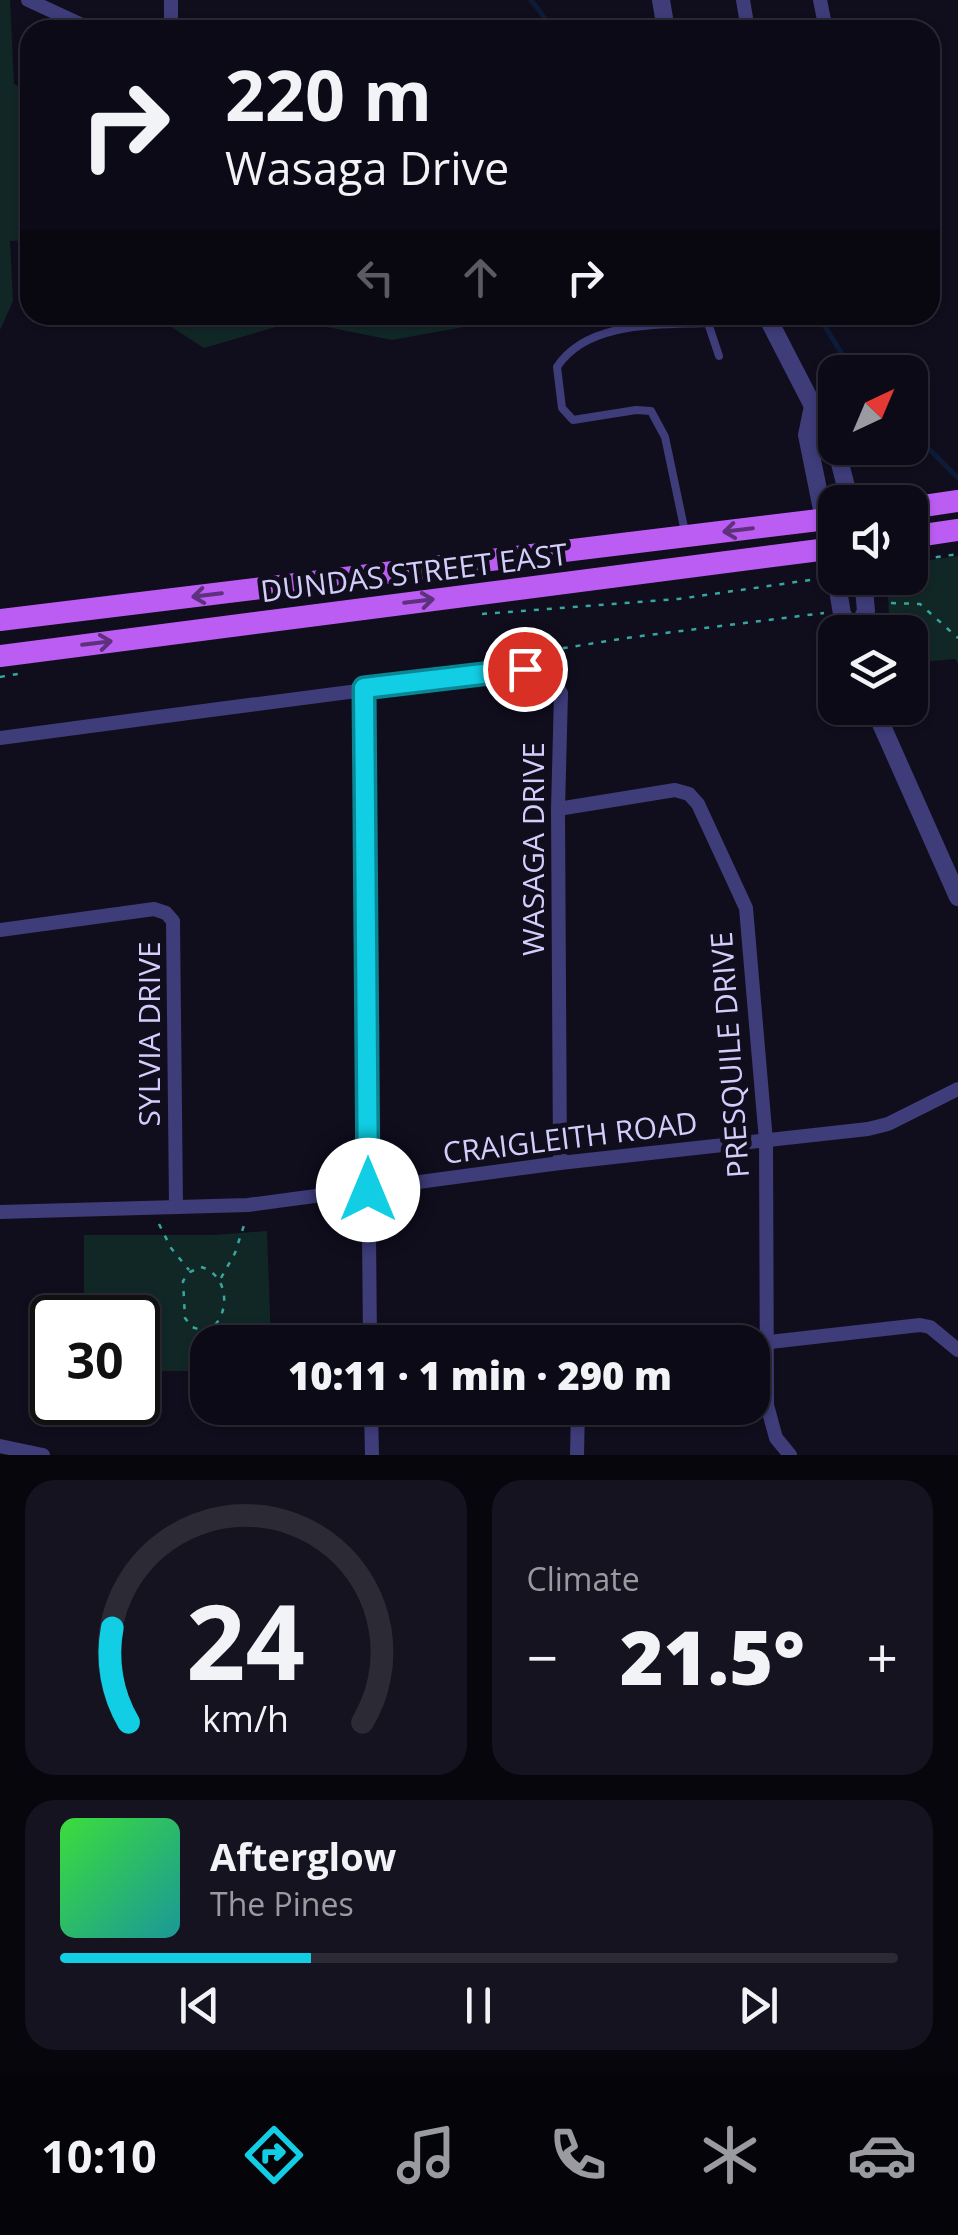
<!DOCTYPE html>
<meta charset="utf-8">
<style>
body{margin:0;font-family:"Open Sans",sans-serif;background:#15131f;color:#f1f3f6;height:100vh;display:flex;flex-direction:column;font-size:38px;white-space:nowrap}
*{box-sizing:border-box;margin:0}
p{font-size:32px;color:#9a9aa1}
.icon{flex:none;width:55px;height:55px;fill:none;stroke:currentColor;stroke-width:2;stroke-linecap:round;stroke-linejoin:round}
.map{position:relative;height:1455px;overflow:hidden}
.panel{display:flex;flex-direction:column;gap:25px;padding:25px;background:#07060c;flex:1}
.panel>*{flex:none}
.hud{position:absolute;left:20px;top:20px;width:920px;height:305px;border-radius:30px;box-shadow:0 2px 8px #0004,0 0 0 2px #2c2b35;background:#0c0a16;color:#f1f3f6;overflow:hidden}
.needle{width:65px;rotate:44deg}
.buttons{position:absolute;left:818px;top:355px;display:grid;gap:20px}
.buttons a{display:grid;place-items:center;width:110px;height:110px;border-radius:20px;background:#0c0a16;box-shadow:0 2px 8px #0004,0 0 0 2px #2c2b35;font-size:50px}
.speed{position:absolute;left:30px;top:1295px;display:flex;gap:20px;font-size:50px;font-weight:700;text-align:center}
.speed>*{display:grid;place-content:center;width:130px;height:130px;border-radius:50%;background:#0c0a16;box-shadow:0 2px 8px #0004,0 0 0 2px #2c2b35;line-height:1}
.speed .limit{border:5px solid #111;border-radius:15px;background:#fff;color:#111}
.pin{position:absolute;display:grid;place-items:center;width:85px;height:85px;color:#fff;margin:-42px;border:5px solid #fff;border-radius:50%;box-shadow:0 2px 10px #0007}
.me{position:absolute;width:110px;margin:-55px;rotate:0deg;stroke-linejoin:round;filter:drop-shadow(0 0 8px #0008)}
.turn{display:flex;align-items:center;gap:35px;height:210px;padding:0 40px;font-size:45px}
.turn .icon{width:130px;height:130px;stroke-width:2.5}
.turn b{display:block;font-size:70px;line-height:85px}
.lanes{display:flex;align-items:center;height:95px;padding:0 40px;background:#0003;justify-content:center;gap:50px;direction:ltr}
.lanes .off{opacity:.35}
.big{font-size:75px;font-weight:800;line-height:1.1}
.panel .tile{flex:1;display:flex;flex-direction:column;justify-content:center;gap:15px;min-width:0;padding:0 35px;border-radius:30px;background:#15131f}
.panel .dial{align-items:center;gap:0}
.dial svg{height:260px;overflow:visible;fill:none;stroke:#2c2b35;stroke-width:7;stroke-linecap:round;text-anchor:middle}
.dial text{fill:#f1f3f6;stroke:none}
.song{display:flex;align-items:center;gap:30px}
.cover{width:120px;height:120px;border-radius:15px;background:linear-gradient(135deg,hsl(120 70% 55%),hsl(180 70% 35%))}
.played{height:10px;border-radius:5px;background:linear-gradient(90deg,#11cee4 30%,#2c2b35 30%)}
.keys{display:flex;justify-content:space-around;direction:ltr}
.heat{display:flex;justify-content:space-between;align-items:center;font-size:55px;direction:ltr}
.panel .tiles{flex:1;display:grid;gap:25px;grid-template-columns:1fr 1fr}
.tile:last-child{grid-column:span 2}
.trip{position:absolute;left:190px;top:1325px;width:580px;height:100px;border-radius:30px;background:#0c0a16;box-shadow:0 2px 8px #0004,0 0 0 2px #2c2b35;font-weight:800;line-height:100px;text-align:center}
.tabs{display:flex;height:160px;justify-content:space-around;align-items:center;background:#050409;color:#9a9aa1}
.tabs .icon{width:70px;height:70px}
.tabs .selected{color:#11cee4}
.tabs b{font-size:45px;color:#f1f3f6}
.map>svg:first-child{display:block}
.green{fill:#112726}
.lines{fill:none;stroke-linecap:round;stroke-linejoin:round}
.stream{stroke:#0c1c38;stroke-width:5}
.path{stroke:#36a7a0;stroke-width:2.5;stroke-dasharray:5 8;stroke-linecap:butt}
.service{stroke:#3e3c79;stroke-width:8}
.minor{stroke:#3e3c79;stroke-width:14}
.tertiary{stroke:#3e3c79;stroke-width:18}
.primary{stroke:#bb5df3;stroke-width:22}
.oneway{stroke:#5d317d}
.route-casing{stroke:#0b8694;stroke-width:25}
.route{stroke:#11cee4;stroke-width:18}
.labels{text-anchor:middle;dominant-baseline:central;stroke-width:10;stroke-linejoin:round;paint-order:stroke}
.street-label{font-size:30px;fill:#d3cdfb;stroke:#100d1d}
</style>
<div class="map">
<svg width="958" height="1455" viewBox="0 0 958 1455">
<rect width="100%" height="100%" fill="#100d1d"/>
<!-- green -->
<g class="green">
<path d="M0,0H10L14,84L30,92V240L10,241L13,301L0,330Z"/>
<path d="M153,315H444L469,326L392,340L296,321L204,348Z"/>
<path d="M958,556V663L955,659L910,663V632H890L887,578H910V563Z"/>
<path d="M267,1231L271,1342H208L207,1371H138V1318L84,1317V1235H213Z"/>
</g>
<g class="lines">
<!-- stream -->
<g class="stream">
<path d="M531,0L554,30"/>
<path d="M818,315L853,372"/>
<path d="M910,430L958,478"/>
</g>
<!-- path -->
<g class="path">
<path d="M910,561L958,554"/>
<path d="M891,603L920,604L958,638"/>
<path d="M482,614L678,599L817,579"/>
<path d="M551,654L564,648L633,637L824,613"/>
<path d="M0,677L23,673"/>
<path d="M159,1224L171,1248L189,1270"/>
<path d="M201,1267C230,1275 232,1318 206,1332L192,1327L185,1318L183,1281L190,1272Z"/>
<path d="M221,1278L235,1253L245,1222"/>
</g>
<!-- service -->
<path class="service" d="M685,532L665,437L651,411L636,410L573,420L562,408L557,367C587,321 659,325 708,323L719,356"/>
<!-- minor -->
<g class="minor">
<path d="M28,0L93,30"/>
<path d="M743,0L748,30"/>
<path d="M820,0L826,30"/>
<path d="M171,30V0"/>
<path d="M364,688L370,1342"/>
<path d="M0,738C175,715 350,691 525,669L546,670L561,693L558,809L560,1163"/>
<path d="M558,809L675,790L689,794L698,804L746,908L766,1141L767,1405L776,1438L790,1455"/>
<path d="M0,930L154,909L166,913L173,921L176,1205"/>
<path d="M0,1212L248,1205L560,1163L868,1129L888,1124L958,1089"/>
<path d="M752,1344L920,1325L930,1327L958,1350"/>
<path d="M371,1408L372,1455"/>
<path d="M0,1446L43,1455"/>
<path d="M577,1455L578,1408"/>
</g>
<!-- tertiary -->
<g class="tertiary">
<path d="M661,0L666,30"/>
<path d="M766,315L813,406L832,433L835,444"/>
<path d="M813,406L807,435L835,574"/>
<path d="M836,448L850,502"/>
<path d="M836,578L842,614L854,632"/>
<path d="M856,632L866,611L863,578"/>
<path d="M874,708L958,897"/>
</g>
<!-- primary -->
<g class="primary">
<path d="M910,508L958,501"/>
<path d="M910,537L958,530"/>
<path d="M0,620L835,518"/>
<path d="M0,656L835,548"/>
</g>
</g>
<!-- one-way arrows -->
<defs><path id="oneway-shaft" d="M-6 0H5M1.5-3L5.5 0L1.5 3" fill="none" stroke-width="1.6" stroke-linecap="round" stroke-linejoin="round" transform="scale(2.5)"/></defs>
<g class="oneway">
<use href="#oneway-shaft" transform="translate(738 530) rotate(173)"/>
<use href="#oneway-shaft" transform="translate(207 595) rotate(173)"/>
<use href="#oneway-shaft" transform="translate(419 601) rotate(-7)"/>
<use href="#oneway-shaft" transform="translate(97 643) rotate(-7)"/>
</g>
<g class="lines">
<defs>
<path id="route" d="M368,1190L364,688L525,669"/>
</defs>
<!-- route casing -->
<use href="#route" class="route-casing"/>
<!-- route -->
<use href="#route" class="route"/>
</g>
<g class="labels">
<!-- street labels -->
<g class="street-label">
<text transform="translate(414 572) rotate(-7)">DUNDAS STREET EAST</text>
<text transform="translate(532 849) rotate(-90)">WASAGA DRIVE</text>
<text transform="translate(148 1034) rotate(-90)">SYLVIA DRIVE</text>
<text transform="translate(729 1055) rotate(-94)">PRESQUILE DRIVE</text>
<text transform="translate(570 1137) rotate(-7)">CRAIGLEITH ROAD</text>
</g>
</g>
</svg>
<div class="buttons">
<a><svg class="needle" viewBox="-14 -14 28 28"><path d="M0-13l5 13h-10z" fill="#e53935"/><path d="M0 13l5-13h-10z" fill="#9a9aa1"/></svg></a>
<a><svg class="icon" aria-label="sound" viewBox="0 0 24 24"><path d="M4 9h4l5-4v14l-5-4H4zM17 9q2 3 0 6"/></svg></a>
<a><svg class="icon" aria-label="layers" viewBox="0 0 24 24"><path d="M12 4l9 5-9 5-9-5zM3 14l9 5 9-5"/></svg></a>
</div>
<div class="speed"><div class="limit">30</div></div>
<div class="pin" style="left:525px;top:669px;background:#d93025"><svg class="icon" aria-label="arrive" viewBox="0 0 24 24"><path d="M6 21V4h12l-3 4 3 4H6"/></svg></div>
<svg class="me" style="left:368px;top:1190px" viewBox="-20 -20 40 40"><circle r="19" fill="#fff"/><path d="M0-13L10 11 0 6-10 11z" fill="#11cee4"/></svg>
<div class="trip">10:11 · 1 min · 290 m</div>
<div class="hud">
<div class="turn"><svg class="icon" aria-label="right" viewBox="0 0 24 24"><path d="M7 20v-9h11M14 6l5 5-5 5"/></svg><div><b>220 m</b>Wasaga Drive</div></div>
<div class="lanes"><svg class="icon off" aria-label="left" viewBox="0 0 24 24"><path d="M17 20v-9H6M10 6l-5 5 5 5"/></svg><svg class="icon off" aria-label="ahead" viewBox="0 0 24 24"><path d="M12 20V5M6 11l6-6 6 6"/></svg><svg class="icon" aria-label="right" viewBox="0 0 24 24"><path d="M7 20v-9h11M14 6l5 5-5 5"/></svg></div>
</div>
</div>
<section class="panel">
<div class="tiles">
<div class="tile dial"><svg viewBox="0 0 100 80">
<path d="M14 69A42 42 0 1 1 86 69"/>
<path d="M14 69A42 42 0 0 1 9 40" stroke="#11cee4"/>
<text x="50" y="56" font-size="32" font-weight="700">24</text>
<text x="50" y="72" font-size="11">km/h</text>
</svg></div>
<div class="tile"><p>Climate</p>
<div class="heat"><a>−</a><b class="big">21.5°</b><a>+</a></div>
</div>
<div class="tile">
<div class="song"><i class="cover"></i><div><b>Afterglow</b><p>The Pines</p></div></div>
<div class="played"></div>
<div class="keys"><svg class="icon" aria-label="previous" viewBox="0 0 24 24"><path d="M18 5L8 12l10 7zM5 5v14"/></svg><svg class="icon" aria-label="pause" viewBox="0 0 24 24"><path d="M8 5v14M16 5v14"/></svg><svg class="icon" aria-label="next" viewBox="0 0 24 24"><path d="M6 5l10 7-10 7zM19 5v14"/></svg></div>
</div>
</div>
</section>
<nav class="tabs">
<b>10:10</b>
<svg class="icon selected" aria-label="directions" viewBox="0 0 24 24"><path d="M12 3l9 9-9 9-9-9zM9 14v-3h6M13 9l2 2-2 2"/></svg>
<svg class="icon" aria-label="music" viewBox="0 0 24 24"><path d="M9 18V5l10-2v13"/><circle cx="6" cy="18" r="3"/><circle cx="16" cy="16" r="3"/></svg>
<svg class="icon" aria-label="phone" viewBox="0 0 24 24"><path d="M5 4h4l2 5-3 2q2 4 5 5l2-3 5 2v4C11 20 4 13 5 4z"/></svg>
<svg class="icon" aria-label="climate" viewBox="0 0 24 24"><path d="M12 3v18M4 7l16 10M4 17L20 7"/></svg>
<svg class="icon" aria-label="car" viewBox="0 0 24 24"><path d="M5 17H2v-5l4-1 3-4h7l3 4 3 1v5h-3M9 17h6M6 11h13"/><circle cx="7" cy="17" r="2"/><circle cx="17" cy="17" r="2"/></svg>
</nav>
